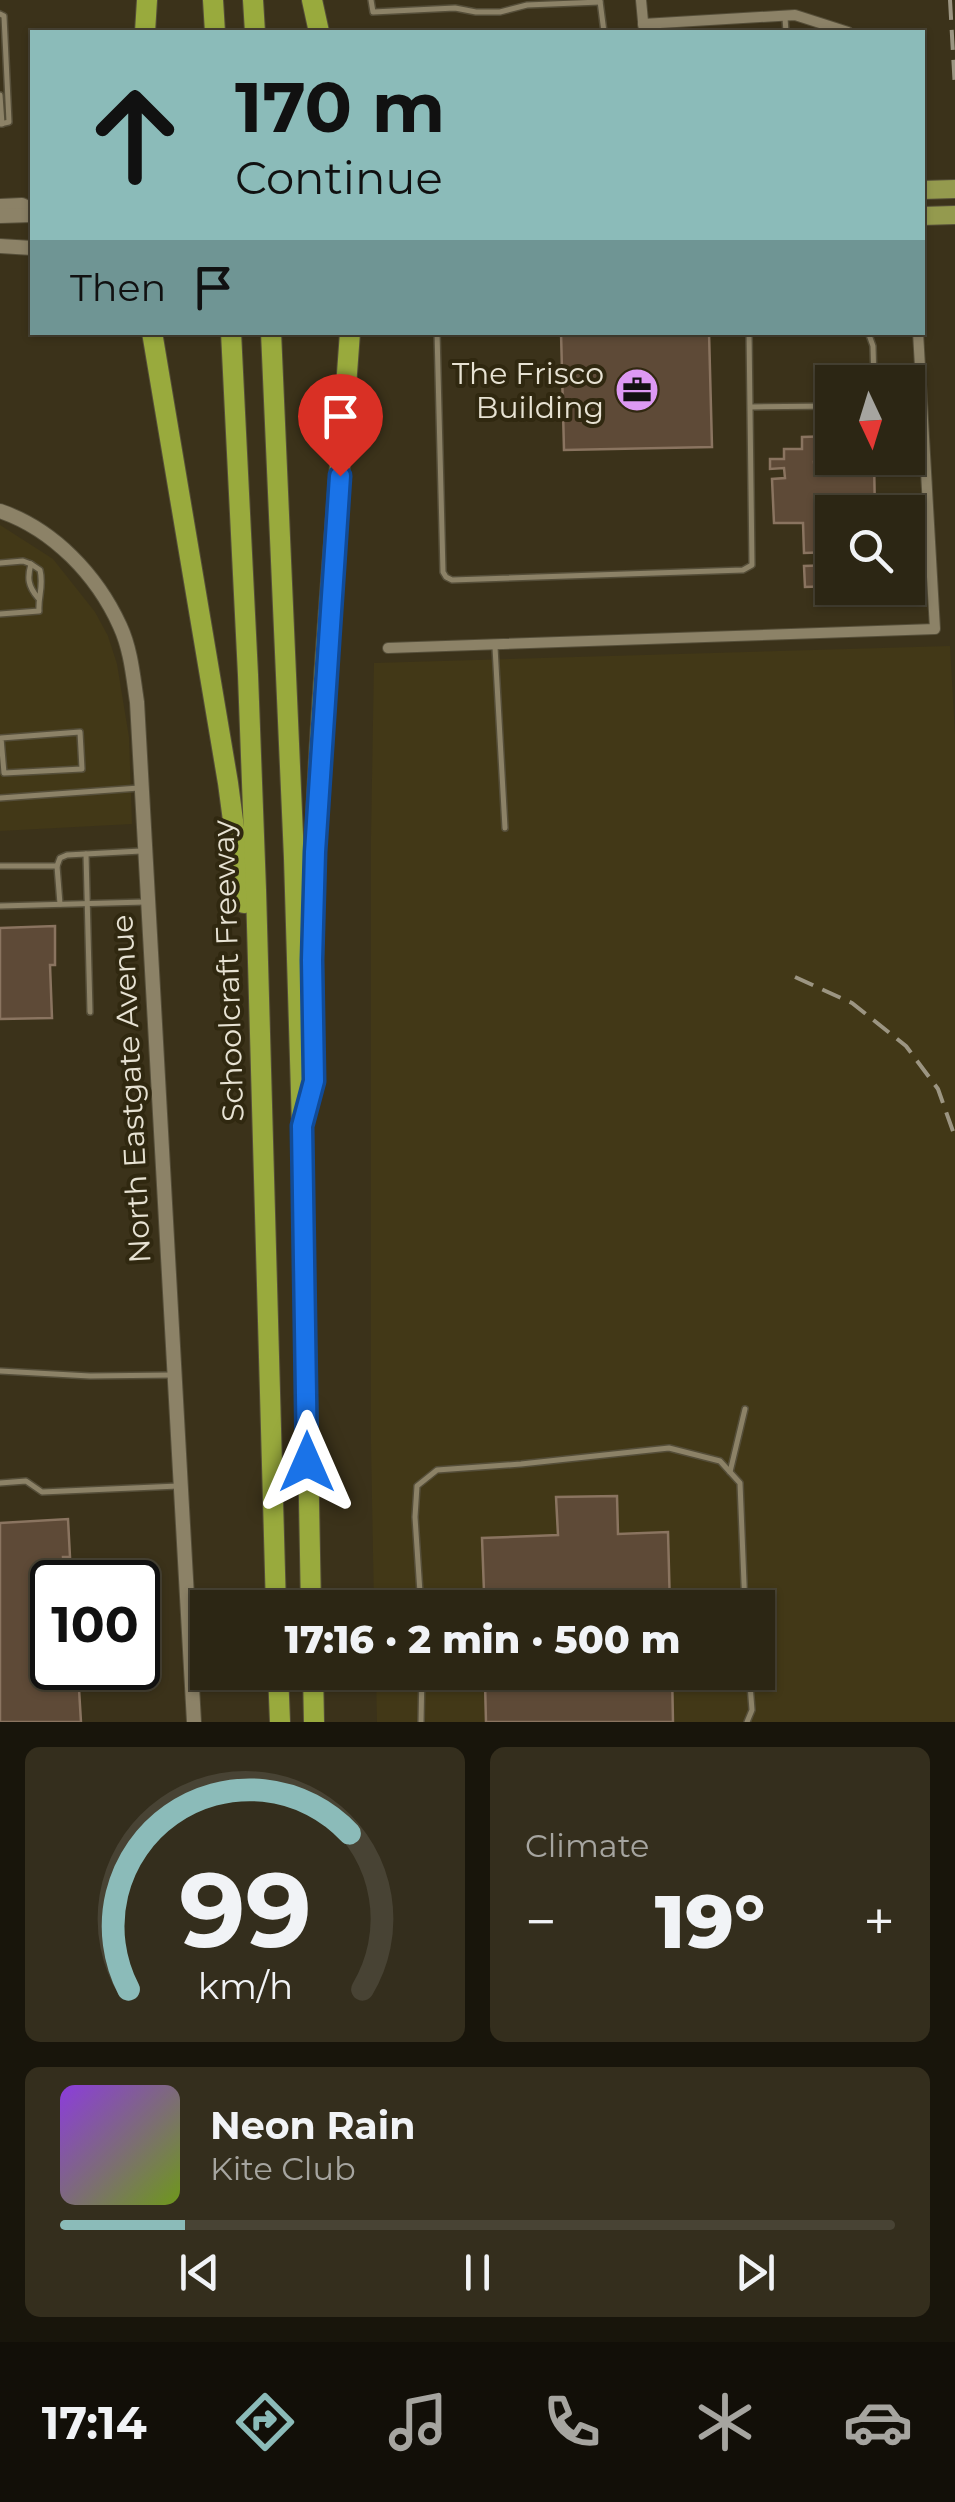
<!DOCTYPE html>
<meta charset="utf-8">
<style>
body{margin:0;font-family:Montserrat,sans-serif;background:#342e1d;color:#f1f3f6;height:100vh;display:flex;flex-direction:column;font-size:38px;white-space:nowrap}
*{box-sizing:border-box;margin:0}
p{font-size:32px;color:#a6a5a0}
.icon{flex:none;width:55px;height:55px;fill:none;stroke:currentColor;stroke-width:2;stroke-linecap:round;stroke-linejoin:round}
.map{position:relative;height:1722px;overflow:hidden}
.drawer{display:flex;flex-direction:column;gap:25px;padding:25px;background:#18150b;flex:1}
.drawer>*{flex:none}
.banner{position:absolute;left:30px;top:30px;width:895px;height:305px;border-radius:0px;box-shadow:0 2px 8px #0004,0 0 0 2px #484334;background:#8bbbb9;color:#111;overflow:hidden}
.needle{width:65px;rotate:176deg}
.fabs{position:absolute;left:815px;top:365px;display:grid;gap:20px}
.fabs a{display:grid;place-items:center;width:110px;height:110px;border-radius:0px;background:#2c2614;box-shadow:0 2px 8px #0004,0 0 0 2px #484334;font-size:50px}
.speed{position:absolute;left:30px;top:1560px;display:flex;gap:20px;font-size:50px;font-weight:700;text-align:center}
.speed>*{display:grid;place-content:center;width:130px;height:130px;border-radius:50%;background:#2c2614;box-shadow:0 2px 8px #0004,0 0 0 2px #484334;line-height:1}
.speed .limit{border:5px solid #111;border-radius:15px;background:#fff;color:#111}
.pin{position:absolute;display:grid;place-items:center;width:85px;height:85px;color:#fff;margin:-102px -42px;border-radius:50% 50% 50% 0;rotate:-45deg;box-shadow:0 0 10px #0007}
.pin .icon{rotate:45deg}
.me{position:absolute;width:110px;margin:-55px;rotate:0deg;stroke-linejoin:round;filter:drop-shadow(0 0 8px #0008)}
.turn{display:flex;align-items:center;gap:35px;height:210px;padding:0 40px;font-size:45px}
.turn .icon{width:130px;height:130px;stroke-width:2.5}
.turn b{display:block;font-size:70px;line-height:85px}
.then{display:flex;align-items:center;height:95px;padding:0 40px;background:#0003;gap:20px;font-size:38px}
.big{font-size:75px;font-weight:800;line-height:1.1}
.drawer .tile{flex:1;display:flex;flex-direction:column;justify-content:center;gap:15px;min-width:0;padding:0 35px;border-radius:15px;background:#342e1d}
.drawer .dial{align-items:center;gap:0}
.dial svg{height:260px;overflow:visible;fill:none;stroke:#484334;stroke-width:7;stroke-linecap:round;text-anchor:middle}
.dial text{fill:#f1f3f6;stroke:none}
.song{display:flex;align-items:center;gap:30px}
.cover{width:120px;height:120px;border-radius:15px;background:linear-gradient(135deg,hsl(270 70% 55%),hsl(80 70% 35%))}
.played{height:10px;border-radius:5px;background:linear-gradient(90deg,#8bbbb9 15%,#484334 15%)}
.keys{display:flex;justify-content:space-around;direction:ltr}
.heat{display:flex;justify-content:space-between;align-items:center;font-size:55px;direction:ltr}
.drawer .tiles{flex:1;display:grid;gap:25px;grid-template-columns:1fr 1fr}
.tile:last-child{grid-column:span 2}
.trip{position:absolute;left:190px;top:1590px;width:585px;height:100px;border-radius:0px;background:#2c2614;box-shadow:0 2px 8px #0004,0 0 0 2px #484334;font-weight:800;line-height:100px;text-align:center}
.tab-bar{display:flex;height:160px;justify-content:space-around;align-items:center;background:#120f08;color:#a6a5a0}
.tab-bar .icon{width:70px;height:70px}
.tab-bar .on{color:#8bbbb9}
.tab-bar b{font-size:45px;color:#f1f3f6}
.map>svg:first-child{display:block}
.built{fill:#423817}
.building{fill:#5e4a37;stroke:#8a7460;stroke-width:2.5}
.lines{fill:none;stroke-linecap:round;stroke-linejoin:round}
.service-casing{stroke:#554e39;stroke-width:8}
.minor-casing{stroke:#554e39;stroke-width:12}
.tertiary-casing{stroke:#554e39;stroke-width:16}
.primary-casing{stroke:#554e39;stroke-width:20}
.motorway-casing{stroke:#554e39;stroke-width:22}
.service{stroke:#8c8267;stroke-width:5}
.minor{stroke:#8c8267;stroke-width:10}
.tertiary{stroke:#8c8267;stroke-width:14}
.primary{stroke:#949a4e;stroke-width:18}
.motorway{stroke:#99aa3d;stroke-width:20}
.rail{stroke:#9c9582;stroke-width:4;stroke-dasharray:20 10;stroke-linecap:butt}
.route-casing{stroke:#114b97;stroke-width:25}
.route{stroke:#1a73e8;stroke-width:18}
.labels{text-anchor:middle;dominant-baseline:central;stroke-width:8;stroke-linejoin:round;paint-order:stroke}
.poi-label{font-size:30px;fill:#e7e2d3;stroke:#302810;text-anchor:end}
.street-label{font-size:30px;fill:#e7e2d3;stroke:#302810}
</style>
<div class="map">
<svg width="955" height="1722" viewBox="0 0 955 1722">
<rect width="100%" height="100%" fill="#3b321a"/>
<!-- built -->
<g class="built">
<path d="M0,525L53,559L95,612L108,636L117,664L129,737L132,824L0,831Z"/>
<path d="M950,646L955,734V1722H377L376,1673L758,1672V1608L374,1607L371,1444V837L374,663Z"/>
</g>
<!-- building -->
<g class="building">
<path d="M561,332H709L712,447L564,450Z"/>
<path d="M832,436V458H846L847,461L814,462L815,473H856V461H874L875,512H832V552L804,553L803,523H774L772,479L785,478L784,468L770,469V459H784V449H802V437Z"/>
<path d="M832,565V586L805,587L804,566Z"/>
<path d="M55,926V965H50L52,1018L0,1019V928Z"/>
<path d="M617,1496L618,1534L668,1532L670,1608H461L460,1593L484,1592L482,1538L558,1535L556,1497Z"/>
<path d="M68,1519L70,1557H63L65,1582H52V1668H78L71,1669L72,1689H79L81,1722H0V1523Z"/>
<path d="M462,1672H672L673,1722H486L485,1683L462,1682Z"/>
</g>
<g class="lines">
<defs>
<g id="service">
<path d="M371,0L373,12L455,8L476,12H500L527,5L600,2"/>
<path d="M600,1L604,32"/>
<path d="M0,14L4,16L9,122L0,124"/>
<path d="M785,18L786,32"/>
<path d="M0,95L2,124"/>
<path d="M437,332L443,572L446,577L452,580L743,570L752,565L749,332"/>
<path d="M868,332L873,346L874,382"/>
<path d="M751,407L832,406"/>
<path d="M0,563L23,561L31,564C27,578 28,586 38,598"/>
<path d="M0,614L39,611C38,596 44,586 40,570L31,564"/>
<path d="M495,647L505,828"/>
<path d="M80,732L82,769L4,773L1,738Z"/>
<path d="M0,798L139,788"/>
<path d="M86,854L90,1012"/>
<path d="M0,866H57L60,858L67,855L141,851"/>
<path d="M57,866L60,904"/>
<path d="M0,906L145,902"/>
<path d="M0,1371L90,1376L172,1375"/>
<path d="M730,1472L745,1409"/>
<path d="M0,1483L26,1481L42,1492L178,1486"/>
<path d="M421,1608L415,1517L417,1486L437,1470L521,1464L669,1448L720,1461L740,1483L745,1608"/>
<path d="M421,1722L422,1672"/>
<path d="M747,1722L752,1710L749,1672"/>
</g>
<g id="minor">
<path d="M641,0L644,32"/>
<path d="M643,24L795,15L848,32"/>
<path d="M388,648L935,629L918,332"/>
</g>
<g id="tertiary">
<path d="M0,206L22,205L32,210"/>
<path d="M0,216L32,215"/>
<path d="M0,246L32,248"/>
<path d="M0,511C53,529 97,575 120,626C131,650 133,676 137,702L194,1722"/>
</g>
<g id="primary">
<path d="M922,190L955,189"/>
<path d="M922,216L955,215"/>
</g>
<g id="motorway">
<path d="M213,0L215,32"/>
<path d="M253,0L255,32"/>
<path d="M312,0L319,32"/>
<path d="M145,32L147,0"/>
<path d="M152,332L228,783L244,903"/>
<path d="M231,332L248,675L256,890L276,1608"/>
<path d="M271,332L294,858L302,1126L311,1608"/>
<path d="M312,1016C310,788 334,560 350,332"/>
<path d="M278,1672L280,1722"/>
<path d="M313,1672L314,1722"/>
</g>
</defs>
<!-- service casing -->
<use href="#service" class="service-casing"/>
<!-- minor casing -->
<use href="#minor" class="minor-casing"/>
<!-- tertiary casing -->
<use href="#tertiary" class="tertiary-casing"/>
<!-- primary casing -->
<use href="#primary" class="primary-casing"/>
<!-- motorway casing -->
<use href="#motorway" class="motorway-casing"/>
<!-- service -->
<use href="#service" class="service"/>
<!-- minor -->
<use href="#minor" class="minor"/>
<!-- tertiary -->
<use href="#tertiary" class="tertiary"/>
<!-- primary -->
<use href="#primary" class="primary"/>
<!-- motorway -->
<use href="#motorway" class="motorway"/>
<!-- rail -->
<g class="rail">
<path d="M950,0L955,89"/>
<path d="M795,977L852,1003L906,1046L938,1089L955,1137"/>
</g>
</g>
<g class="lines">
<defs>
<path id="route" d="M307,1462L302,1126L314,1081L312,960L315,852L340,476"/>
</defs>
<!-- route casing -->
<use href="#route" class="route-casing"/>
<!-- route -->
<use href="#route" class="route"/>
</g>
<!-- icons -->
<defs>
<symbol id="office-disc" viewBox="-11 -11 22 22"><circle r="9.5" fill="#dd99f3" stroke="#302810"/><path d="M-6-3h4V-5.5h4V-3h4V5H-6ZM-1-4.5V-3h2v-1.5ZM-6 0V1H6V0Z" fill="#111"/></symbol>
</defs>
<g fill-rule="evenodd">
<use href="#office-disc" x="612" y="365" width="50" height="50"/>
</g>
<g class="labels">
<!-- poi labels -->
<g class="poi-label">
<text x="604" y="373">The Frisco<tspan x="604" dy="34">Building</tspan></text>
</g>
<!-- street labels -->
<g class="street-label">
<text transform="translate(228 971) rotate(-92)">Schoolcraft Freeway</text>
<text transform="translate(131 1089) rotate(-93)">North Eastgate Avenue</text>
</g>
</g>
</svg>
<div class="fabs">
<a><svg class="needle" viewBox="-14 -14 28 28"><path d="M0-13l5 13h-10z" fill="#e53935"/><path d="M0 13l5-13h-10z" fill="#a6a5a0"/></svg></a>
<a><svg class="icon" aria-label="search" viewBox="0 0 24 24"><circle cx="10" cy="10" r="6"/><path d="M15 15l6 6"/></svg></a>
</div>
<div class="speed"><div class="limit">100</div></div>
<div class="pin" style="left:340px;top:476px;background:#d93025"><svg class="icon" aria-label="arrive" viewBox="0 0 24 24"><path d="M6 21V4h12l-3 4 3 4H6"/></svg></div>
<svg class="me" style="left:307px;top:1462px" viewBox="-20 -20 40 40"><path d="M0-17L14 15 0 8-14 15z" fill="#1a73e8" stroke="#fff" stroke-width="4"/></svg>
<div class="trip">17:16 · 2 min · 500 m</div>
<div class="banner">
<div class="turn"><svg class="icon" aria-label="ahead" viewBox="0 0 24 24"><path d="M12 20V5M6 11l6-6 6 6"/></svg><div><b>170 m</b>Continue</div></div>
<div class="then">Then<svg class="icon" aria-label="arrive" viewBox="0 0 24 24"><path d="M6 21V4h12l-3 4 3 4H6"/></svg></div>
</div>
</div>
<section class="drawer">
<div class="tiles">
<div class="tile dial"><svg viewBox="0 0 100 80">
<path d="M14 69A42 42 0 1 1 86 69"/>
<path d="M14 69A42 42 0 0 1 82 21" stroke="#8bbbb9"/>
<text x="50" y="56" font-size="32" font-weight="700">99</text>
<text x="50" y="72" font-size="11">km/h</text>
</svg></div>
<div class="tile"><p>Climate</p>
<div class="heat"><a>−</a><b class="big">19°</b><a>+</a></div>
</div>
<div class="tile">
<div class="song"><i class="cover"></i><div><b>Neon Rain</b><p>Kite Club</p></div></div>
<div class="played"></div>
<div class="keys"><svg class="icon" aria-label="previous" viewBox="0 0 24 24"><path d="M18 5L8 12l10 7zM5 5v14"/></svg><svg class="icon" aria-label="pause" viewBox="0 0 24 24"><path d="M8 5v14M16 5v14"/></svg><svg class="icon" aria-label="next" viewBox="0 0 24 24"><path d="M6 5l10 7-10 7zM19 5v14"/></svg></div>
</div>
</div>
</section>
<nav class="tab-bar">
<b>17:14</b>
<svg class="icon on" aria-label="directions" viewBox="0 0 24 24"><path d="M12 3l9 9-9 9-9-9zM9 14v-3h6M13 9l2 2-2 2"/></svg>
<svg class="icon" aria-label="music" viewBox="0 0 24 24"><path d="M9 18V5l10-2v13"/><circle cx="6" cy="18" r="3"/><circle cx="16" cy="16" r="3"/></svg>
<svg class="icon" aria-label="phone" viewBox="0 0 24 24"><path d="M5 4h4l2 5-3 2q2 4 5 5l2-3 5 2v4C11 20 4 13 5 4z"/></svg>
<svg class="icon" aria-label="climate" viewBox="0 0 24 24"><path d="M12 3v18M4 7l16 10M4 17L20 7"/></svg>
<svg class="icon" aria-label="car" viewBox="0 0 24 24"><path d="M5 17H2v-5l4-1 3-4h7l3 4 3 1v5h-3M9 17h6M6 11h13"/><circle cx="7" cy="17" r="2"/><circle cx="17" cy="17" r="2"/></svg>
</nav>
